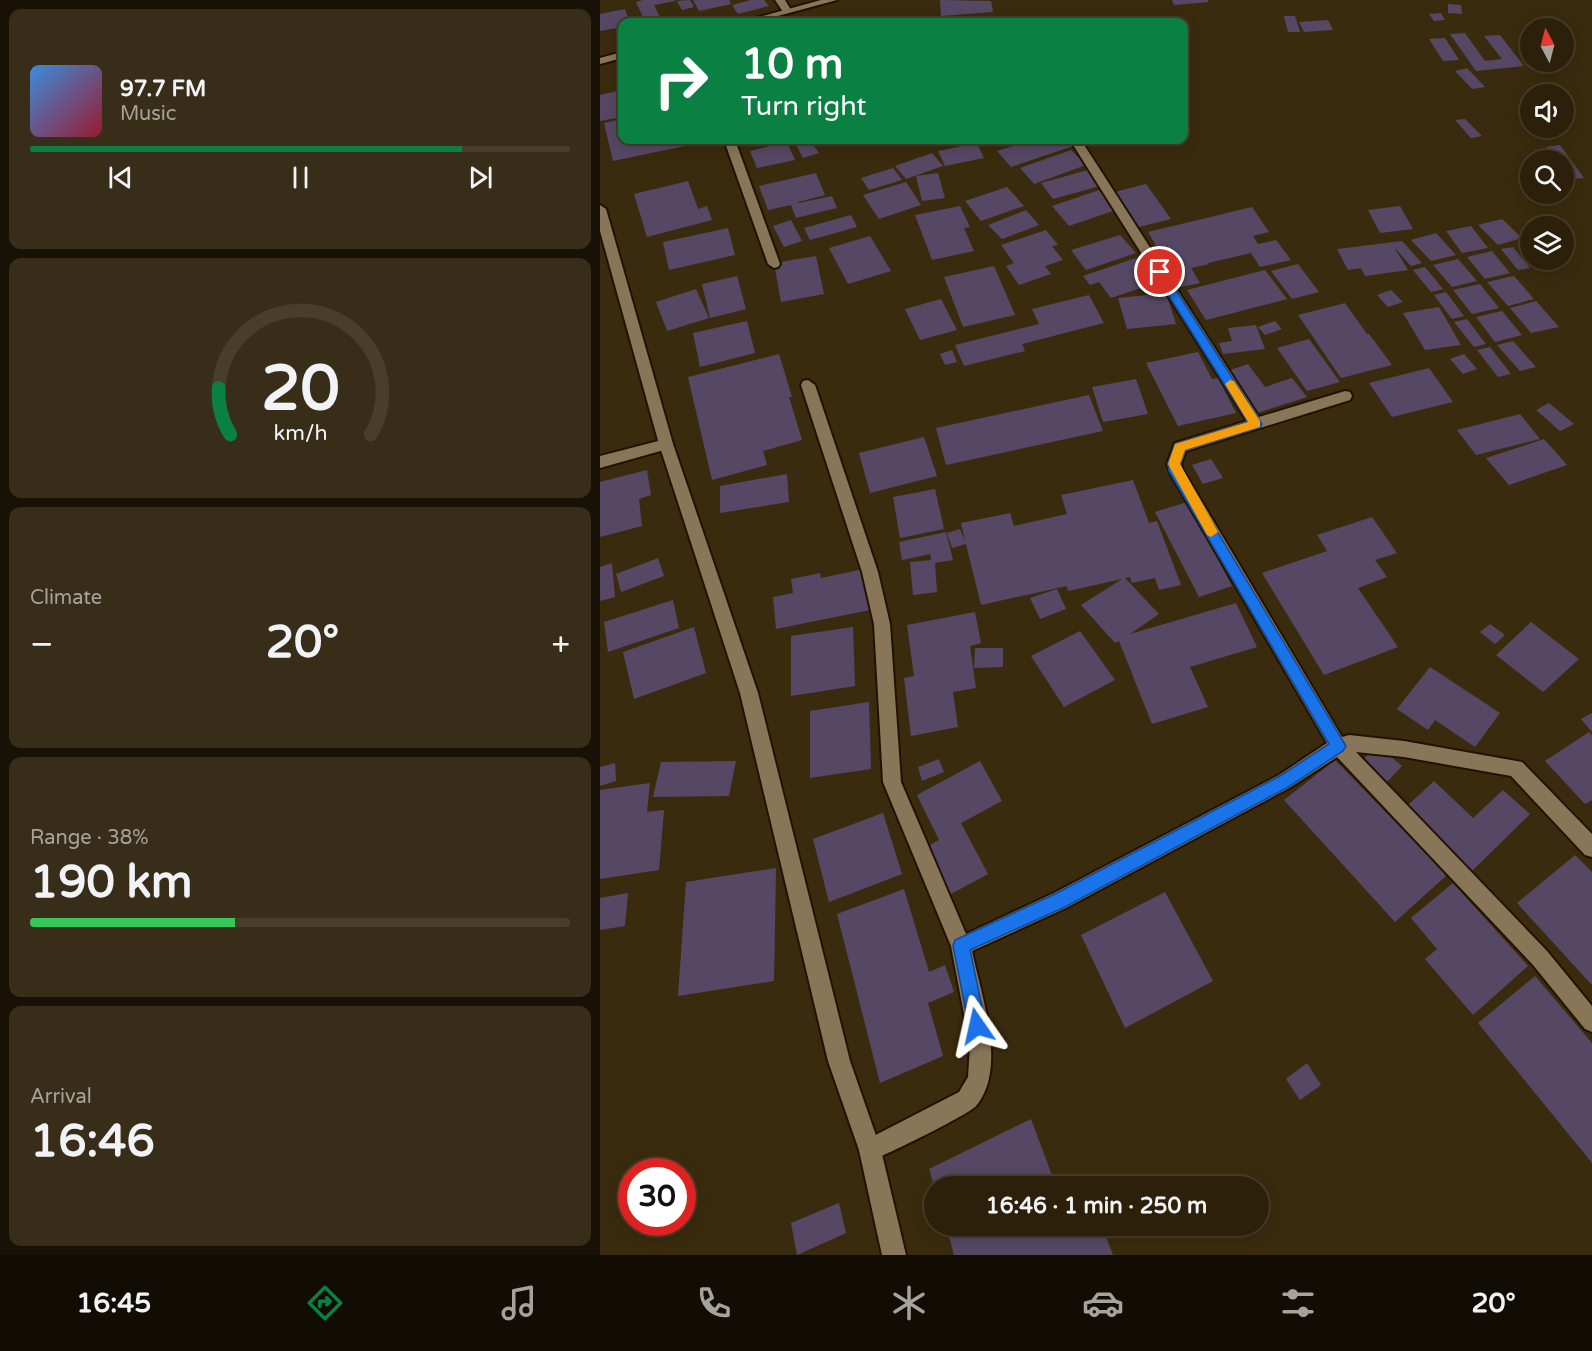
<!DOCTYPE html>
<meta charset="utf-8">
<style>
body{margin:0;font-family:"Varela Round",sans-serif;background:#382d18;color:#f1f3f6;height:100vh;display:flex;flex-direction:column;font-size:22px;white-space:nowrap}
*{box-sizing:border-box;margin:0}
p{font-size:20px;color:#a6a39c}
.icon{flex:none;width:33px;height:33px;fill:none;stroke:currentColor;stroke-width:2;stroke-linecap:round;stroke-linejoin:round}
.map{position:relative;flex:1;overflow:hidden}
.panel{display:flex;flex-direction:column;gap:9px;padding:9px;background:#181206;width:600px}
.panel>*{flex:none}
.banner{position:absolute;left:18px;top:18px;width:570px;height:126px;border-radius:12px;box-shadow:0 3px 15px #0003,0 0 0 2px #483e2b;background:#0b8043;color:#fff;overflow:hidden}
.needle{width:39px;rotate:353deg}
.controls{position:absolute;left:920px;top:18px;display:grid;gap:12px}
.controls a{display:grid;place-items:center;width:54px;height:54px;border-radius:50%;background:#2c200a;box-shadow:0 3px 15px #0003,0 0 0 2px #483e2b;font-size:30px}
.speed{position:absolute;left:18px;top:1158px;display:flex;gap:12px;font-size:30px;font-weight:700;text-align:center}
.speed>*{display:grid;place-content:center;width:78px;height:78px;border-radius:50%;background:#2c200a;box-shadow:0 3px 15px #0003,0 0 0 2px #483e2b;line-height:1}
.speed .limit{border:9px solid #d22;background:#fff;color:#111}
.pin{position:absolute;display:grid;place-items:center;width:51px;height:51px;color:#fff;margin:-26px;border:3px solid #fff;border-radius:50%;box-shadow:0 2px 6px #0007}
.me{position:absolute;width:66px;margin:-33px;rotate:349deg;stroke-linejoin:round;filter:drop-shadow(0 0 4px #0008)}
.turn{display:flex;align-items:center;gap:21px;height:126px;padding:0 24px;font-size:27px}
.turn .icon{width:78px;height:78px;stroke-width:2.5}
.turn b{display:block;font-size:42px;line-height:51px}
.big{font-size:45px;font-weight:700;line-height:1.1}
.panel .card{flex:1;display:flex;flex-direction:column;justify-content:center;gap:9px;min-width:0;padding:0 21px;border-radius:12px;background:#382d18}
.panel .dial{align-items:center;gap:0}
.dial svg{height:156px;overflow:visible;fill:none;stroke:#483e2b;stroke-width:7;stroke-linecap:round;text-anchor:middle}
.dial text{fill:#f1f3f6;stroke:none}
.song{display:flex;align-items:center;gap:18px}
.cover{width:72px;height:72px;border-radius:9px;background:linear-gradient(135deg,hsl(210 70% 55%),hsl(350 70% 35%))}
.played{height:6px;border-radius:3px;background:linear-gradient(90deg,#0b8043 80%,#483e2b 80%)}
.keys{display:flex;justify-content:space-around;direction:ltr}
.heat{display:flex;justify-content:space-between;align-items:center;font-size:33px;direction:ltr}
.charge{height:9px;border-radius:4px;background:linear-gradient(90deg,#34c759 38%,#483e2b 0)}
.trip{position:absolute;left:324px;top:1176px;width:345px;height:60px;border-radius:30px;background:#2c200a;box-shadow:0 3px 15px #0003,0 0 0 2px #483e2b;font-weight:700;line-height:60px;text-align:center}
.tabs{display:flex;height:96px;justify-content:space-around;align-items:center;background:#120d04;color:#a6a39c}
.tabs .icon{width:42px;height:42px}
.tabs .on{color:#0b8043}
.tabs b{font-size:27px;color:#f1f3f6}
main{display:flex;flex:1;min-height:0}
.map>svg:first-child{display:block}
.building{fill:#564864}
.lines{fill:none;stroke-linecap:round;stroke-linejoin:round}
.minor-casing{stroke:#221300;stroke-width:4}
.tertiary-casing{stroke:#221300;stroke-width:4}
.minor{fill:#897659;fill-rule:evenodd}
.tertiary{fill:#897659;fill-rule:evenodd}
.route{fill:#1a73e8;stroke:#114b97;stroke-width:1.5}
.slow{fill:#f59e0b}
</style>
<main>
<section class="panel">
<div class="card">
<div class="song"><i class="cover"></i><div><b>97.7 FM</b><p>Music</p></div></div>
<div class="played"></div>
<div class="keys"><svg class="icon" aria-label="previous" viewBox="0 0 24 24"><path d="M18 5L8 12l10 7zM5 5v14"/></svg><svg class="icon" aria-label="pause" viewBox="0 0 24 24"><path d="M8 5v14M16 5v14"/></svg><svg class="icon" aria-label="next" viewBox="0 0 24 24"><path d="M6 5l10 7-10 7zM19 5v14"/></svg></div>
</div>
<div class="card dial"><svg viewBox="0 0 100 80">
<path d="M14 69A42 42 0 1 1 86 69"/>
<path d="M14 69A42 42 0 0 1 8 45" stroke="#0b8043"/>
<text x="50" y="56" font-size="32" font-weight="700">20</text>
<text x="50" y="72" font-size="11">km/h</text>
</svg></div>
<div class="card"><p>Climate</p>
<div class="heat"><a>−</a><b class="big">20°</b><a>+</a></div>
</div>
<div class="card"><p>Range · 38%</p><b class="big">190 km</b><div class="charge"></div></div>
<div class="card"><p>Arrival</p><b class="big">16:46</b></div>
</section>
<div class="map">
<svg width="992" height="1255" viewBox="0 0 992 1255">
<rect width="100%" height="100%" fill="#3b2b0e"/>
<!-- building -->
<g class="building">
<path d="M43,0H75V1L54,5L60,17L45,21L36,2Z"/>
<path d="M90,0L94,7L82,10L77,1Z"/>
<path d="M93,0H129L131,4L99,11Z"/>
<path d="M151,0H164L169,6L138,14L132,5Z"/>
<path d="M340,0L391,1L393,12L341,16Z"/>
<path d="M572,0H608V2L574,5Z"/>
<path d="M848,4L861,5L862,14L848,13Z"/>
<path d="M25,9L29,22H22V27L0,31V14Z"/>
<path d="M841,13L845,20L834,21L829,14Z"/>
<path d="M684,16H695L700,32H688Z"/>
<path d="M728,20L733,30L704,32L699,22Z"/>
<path d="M865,33L885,61L902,59L884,36L900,35L924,66L876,71L850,34Z"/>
<path d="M845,38L859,60L843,61L829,39Z"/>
<path d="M867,68L885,87L872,89L855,71Z"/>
<path d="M22,90V117L0,121V95Z"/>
<path d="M22,119V140H104V142L13,161L4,123Z"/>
<path d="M865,119L882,136L871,138L855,120Z"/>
<path d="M198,140H224L226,143L214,146L219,153L203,158L194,141Z"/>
<path d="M433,140H467L473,146L411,167L397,151Z"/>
<path d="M187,142L195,160L157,168L150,151Z"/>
<path d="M377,143L384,158L345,166L338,151Z"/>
<path d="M960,145L984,178L970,179L963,170V160H956L946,147Z"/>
<path d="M471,150L486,165L434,184L420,168Z"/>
<path d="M332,153L343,166L306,179L295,166Z"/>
<path d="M293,168L302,180L269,190L261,178Z"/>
<path d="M488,170L500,186L453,199L441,183Z"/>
<path d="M216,173L225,195L198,202L199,203L232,196L237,208L196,218L191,205L168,210L159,186Z"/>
<path d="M338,173L345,198L322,201L316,176Z"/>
<path d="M88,181L98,209L107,206L112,220L47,237L34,194Z"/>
<path d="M306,182L321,205L279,219L263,195Z"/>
<path d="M546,184L571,219L539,227L515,192Z"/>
<path d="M407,187L424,206L381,221L365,201Z"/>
<path d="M499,190L516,210L469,226L452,206Z"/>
<path d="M360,206L370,227L364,228L374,251L332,260L315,215Z"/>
<path d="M800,206L813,229L780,233L768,210Z"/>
<path d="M652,207L669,232L653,236L658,244L676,240L691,260L660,267L651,253L608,263L609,264L591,268L600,283L581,287L548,232Z"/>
<path d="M426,210L439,225L402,239L388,225Z"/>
<path d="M251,215L257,227L210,240L204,228Z"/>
<path d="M902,219L922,238L898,245L878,225Z"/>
<path d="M191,220L202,241L184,247L173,226Z"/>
<path d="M871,226L888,248L862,253L846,231Z"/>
<path d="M128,228L135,255L69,270L63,242Z"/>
<path d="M446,230L458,245L452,246L463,260L445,266L451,274L419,285L406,266L414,263L401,245Z"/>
<path d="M836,233L856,255L831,261L811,240Z"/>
<path d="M520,235L536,253L486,270L471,250Z"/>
<path d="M270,236L291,271L248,284L229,248Z"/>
<path d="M802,241L822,263L811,266L794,247L808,270L765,276L761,268L748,270L737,249Z"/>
<path d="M913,247L930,268L918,270L901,249Z"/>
<path d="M892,251L910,273L885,279L867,257Z"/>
<path d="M216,256L224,294L181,302L174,263Z"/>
<path d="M536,258L556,283L511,298L499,282L490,285L483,276Z"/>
<path d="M858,259L877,281L852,287L833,265Z"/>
<path d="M698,264L719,292L692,299L671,271Z"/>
<path d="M394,266L415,315L363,327L344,277Z"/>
<path d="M825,267L843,289L831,292L813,270Z"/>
<path d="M665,270L687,299L606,320L587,290Z"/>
<path d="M137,276L146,309L110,318L102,284Z"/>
<path d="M914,276L934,299L908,306L887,282Z"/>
<path d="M880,284L899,308L872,314L853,290Z"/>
<path d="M96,289L109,318L67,331L56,302Z"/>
<path d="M791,290L803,302L788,307L777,295Z"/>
<path d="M846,292L864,316L852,319L834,295Z"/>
<path d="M566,293L576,324L527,329L518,298Z"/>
<path d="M489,295L504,323L422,344L425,351L364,366L355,345L439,324L432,309Z"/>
<path d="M341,299L357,330L320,340L305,309Z"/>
<path d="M936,301L959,327L931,333L910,308Z"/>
<path d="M745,303L767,334H769L792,365L741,378L698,315Z"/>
<path d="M839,307L861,345L825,350L803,313Z"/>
<path d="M902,311L922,335L895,342L876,317Z"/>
<path d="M867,319L886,344L874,347L854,322Z"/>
<path d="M147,321L155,353L100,367L93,333Z"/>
<path d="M675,321L682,329L665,335L658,327Z"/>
<path d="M656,325L665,349L623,354L619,343L632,341L628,328Z"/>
<path d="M709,339L740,382L707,391L677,348Z"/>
<path d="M913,341L936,367L920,371L897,345Z"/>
<path d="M890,347L911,374L898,377L877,350Z"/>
<path d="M352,350L357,362L345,365L340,354Z"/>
<path d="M598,352L612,379L618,378L636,413L578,426L546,363Z"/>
<path d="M179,354L192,397H189L202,440L163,451L167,465L112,480L88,377Z"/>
<path d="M864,354L877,369L863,374L850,359Z"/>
<path d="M648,364L665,387L692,378L707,397L657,413L627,371Z"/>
<path d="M829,368L853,402L792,417L769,383Z"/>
<path d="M536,379L548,414L503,422L492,387Z"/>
<path d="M489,395L503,431L346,465L336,428Z"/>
<path d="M949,403L974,424L960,431L936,410Z"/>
<path d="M920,414L940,439L876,455L857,430Z"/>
<path d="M324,437L337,476L270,493L259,453Z"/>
<path d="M944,439L967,465L909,485L886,458Z"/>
<path d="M611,459L623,478L603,484L592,465Z"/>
<path d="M47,470L51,495L39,499L42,526L0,537V482Z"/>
<path d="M187,474L189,502L120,513V486Z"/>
<path d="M533,480L549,523L557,521L581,585L559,590L555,578L532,583L530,577L525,578L559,614L530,634L636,603L657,647L590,667L608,707L552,724L519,641L515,643L481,605L522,579L468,591L467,586L381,605L366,544L352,548L347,533L360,529L365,541L361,523L410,513L414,526L467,514L461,495Z"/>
<path d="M335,489L344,529L300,538L293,497Z"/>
<path d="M587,502L632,586L599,597L555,512Z"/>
<path d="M772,517L797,553L775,560L787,577L758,588L798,647L724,675L662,573L727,551L717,535Z"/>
<path d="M346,532L353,560L335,563L337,592L313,595L310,562L331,560L330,554L302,560L299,542Z"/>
<path d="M58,558L64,576L21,592L16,574Z"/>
<path d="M12,563L15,597L0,601V567Z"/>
<path d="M264,569L270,610L176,629L173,597L193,593L191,579L220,573L221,578Z"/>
<path d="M457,589L466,609L440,619L430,598Z"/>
<path d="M73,600L79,628L8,652L4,622Z"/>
<path d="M375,612L381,643L370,646L376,688L353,692L358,727L311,736L304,678L314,676L307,625Z"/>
<path d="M931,622L979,659L943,692L896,655Z"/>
<path d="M890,624L905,635L895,644L880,632Z"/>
<path d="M94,627L106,673L34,699L23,652Z"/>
<path d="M253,627L255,686L191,696V636Z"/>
<path d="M480,631L515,680L464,707L431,656Z"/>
<path d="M375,648H403V667L374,668Z"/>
<path d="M830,667L900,713L875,747L835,720L828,730L797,709Z"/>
<path d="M269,702L271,769L210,778V711Z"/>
<path d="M992,713V732L981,719Z"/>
<path d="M989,732L992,735V800L985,804L945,761Z"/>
<path d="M777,745L802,766L785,784L761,762Z"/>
<path d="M339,759L344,772L322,781L318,767Z"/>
<path d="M735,760L847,875L795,922L684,800Z"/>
<path d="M136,761L129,796L53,797L61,762Z"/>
<path d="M380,761L402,801L361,823L388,874L351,894L327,847L339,840L317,795Z"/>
<path d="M15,763L16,781L0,786V767Z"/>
<path d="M834,781L873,818L903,790L930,814L872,871L806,807Z"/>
<path d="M50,783L47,812L64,810L59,870L0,879V790Z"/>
<path d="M283,813L302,874L229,902L213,839Z"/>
<path d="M975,855L992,872V985L917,903Z"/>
<path d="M176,868L174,981L78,996L86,882Z"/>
<path d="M853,883L928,966L873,1015L825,959L837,949L811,918Z"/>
<path d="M304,889L329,972L345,965L354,992L328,1003L343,1056L280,1083L237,914Z"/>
<path d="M565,892L613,981L525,1028L481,935Z"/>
<path d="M28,893L25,926L0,930V898Z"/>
<path d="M935,976L992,1043V1163L878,1023Z"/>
<path d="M707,1063L721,1085L700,1100L686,1079Z"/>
<path d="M431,1119L456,1186H334L329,1169Z"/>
<path d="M239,1203L246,1233L197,1255L191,1223Z"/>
<path d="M346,1226H502L513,1255H354Z"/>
</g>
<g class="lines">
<defs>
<g id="minor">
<path d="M175,0H185L191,10L189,12H183Z"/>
<path d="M124,140H135L180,264L178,267L174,268L168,264Z"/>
<path d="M470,140H481L659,417L745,391L750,392L752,396L750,400L586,451L581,464L583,470L742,737L749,735L804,741L922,762L992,834V857L985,855L911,776L804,757L756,752L947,951L992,1006V1032L985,1029L933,965L737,757L691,787L466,908L372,951C381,995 408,1068 376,1106C368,1115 286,1155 270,1161L262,1158L259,1150L262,1142L359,1092L368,1077L370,1046L351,946L283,782L274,624L262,572L201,385L203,381L208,380L215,385L278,572L290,624L301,782L366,934L452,894L679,775L727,743L571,475L567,464L575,443L647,421Z"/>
<path d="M66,439L71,440L73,444L71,448L0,468V456Z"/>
</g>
<g id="tertiary">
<path d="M221,0H237L156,22H141Z"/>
<path d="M22,52V58L0,64V58Z"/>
<path d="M0,205L6,209L73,444L158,693L250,1061L281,1150L306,1255H282L259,1150L228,1061L140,693L59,444L0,231Z"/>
</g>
</defs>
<!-- minor casing -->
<use href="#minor" class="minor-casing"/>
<!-- tertiary casing -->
<use href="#tertiary" class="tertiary-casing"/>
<!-- minor -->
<use href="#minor" class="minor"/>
<!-- tertiary -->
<use href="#tertiary" class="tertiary"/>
</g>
<!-- route -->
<path class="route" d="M560,269L563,270L662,424L660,427L585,450L580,464L581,471L746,746L743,751L690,786L465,907L370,950L386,1026L383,1032L377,1034L371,1032L369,1026L353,946L355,940L453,895L680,776L729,744L569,471L568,464L575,444L648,422L554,272Z"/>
<!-- slow -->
<path class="slow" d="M630,380L634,381L660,421V427L585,450L580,464L618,532L611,537L607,535L568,464L575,444L648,422L625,384Z"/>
</svg>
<div class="controls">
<a><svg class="needle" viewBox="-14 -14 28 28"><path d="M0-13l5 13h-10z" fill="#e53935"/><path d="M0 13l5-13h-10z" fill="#a6a39c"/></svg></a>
<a><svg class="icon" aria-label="sound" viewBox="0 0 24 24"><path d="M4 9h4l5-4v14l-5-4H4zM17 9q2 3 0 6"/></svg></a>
<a><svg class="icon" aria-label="search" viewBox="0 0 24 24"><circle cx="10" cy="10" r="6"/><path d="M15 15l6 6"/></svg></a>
<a><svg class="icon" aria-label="layers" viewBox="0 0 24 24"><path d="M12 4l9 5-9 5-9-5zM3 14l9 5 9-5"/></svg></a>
</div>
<div class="speed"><div class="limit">30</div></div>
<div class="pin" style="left:560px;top:272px;background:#d93025"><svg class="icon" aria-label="arrive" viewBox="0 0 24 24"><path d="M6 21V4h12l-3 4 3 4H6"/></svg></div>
<svg class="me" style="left:377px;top:1026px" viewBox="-20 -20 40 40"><path d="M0-17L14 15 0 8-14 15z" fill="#1a73e8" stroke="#fff" stroke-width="4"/></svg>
<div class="trip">16:46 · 1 min · 250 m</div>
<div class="banner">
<div class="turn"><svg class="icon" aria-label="right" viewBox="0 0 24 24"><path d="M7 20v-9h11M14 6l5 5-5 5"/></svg><div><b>10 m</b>Turn right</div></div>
</div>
</div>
</main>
<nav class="tabs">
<b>16:45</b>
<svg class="icon on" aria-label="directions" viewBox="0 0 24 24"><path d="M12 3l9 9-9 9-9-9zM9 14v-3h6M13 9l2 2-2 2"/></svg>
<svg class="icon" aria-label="music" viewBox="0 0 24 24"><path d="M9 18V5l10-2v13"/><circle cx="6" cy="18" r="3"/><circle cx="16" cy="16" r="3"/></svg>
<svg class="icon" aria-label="phone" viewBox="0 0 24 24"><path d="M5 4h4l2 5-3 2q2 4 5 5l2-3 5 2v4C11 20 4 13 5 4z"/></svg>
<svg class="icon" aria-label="climate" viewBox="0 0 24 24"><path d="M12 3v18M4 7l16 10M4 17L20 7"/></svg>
<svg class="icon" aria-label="car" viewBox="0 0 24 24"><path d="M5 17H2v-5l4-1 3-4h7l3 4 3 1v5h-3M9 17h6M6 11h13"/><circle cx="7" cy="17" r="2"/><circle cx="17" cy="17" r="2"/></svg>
<svg class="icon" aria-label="filters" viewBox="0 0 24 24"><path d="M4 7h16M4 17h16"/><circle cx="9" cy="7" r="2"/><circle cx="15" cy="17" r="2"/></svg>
<b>20°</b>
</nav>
